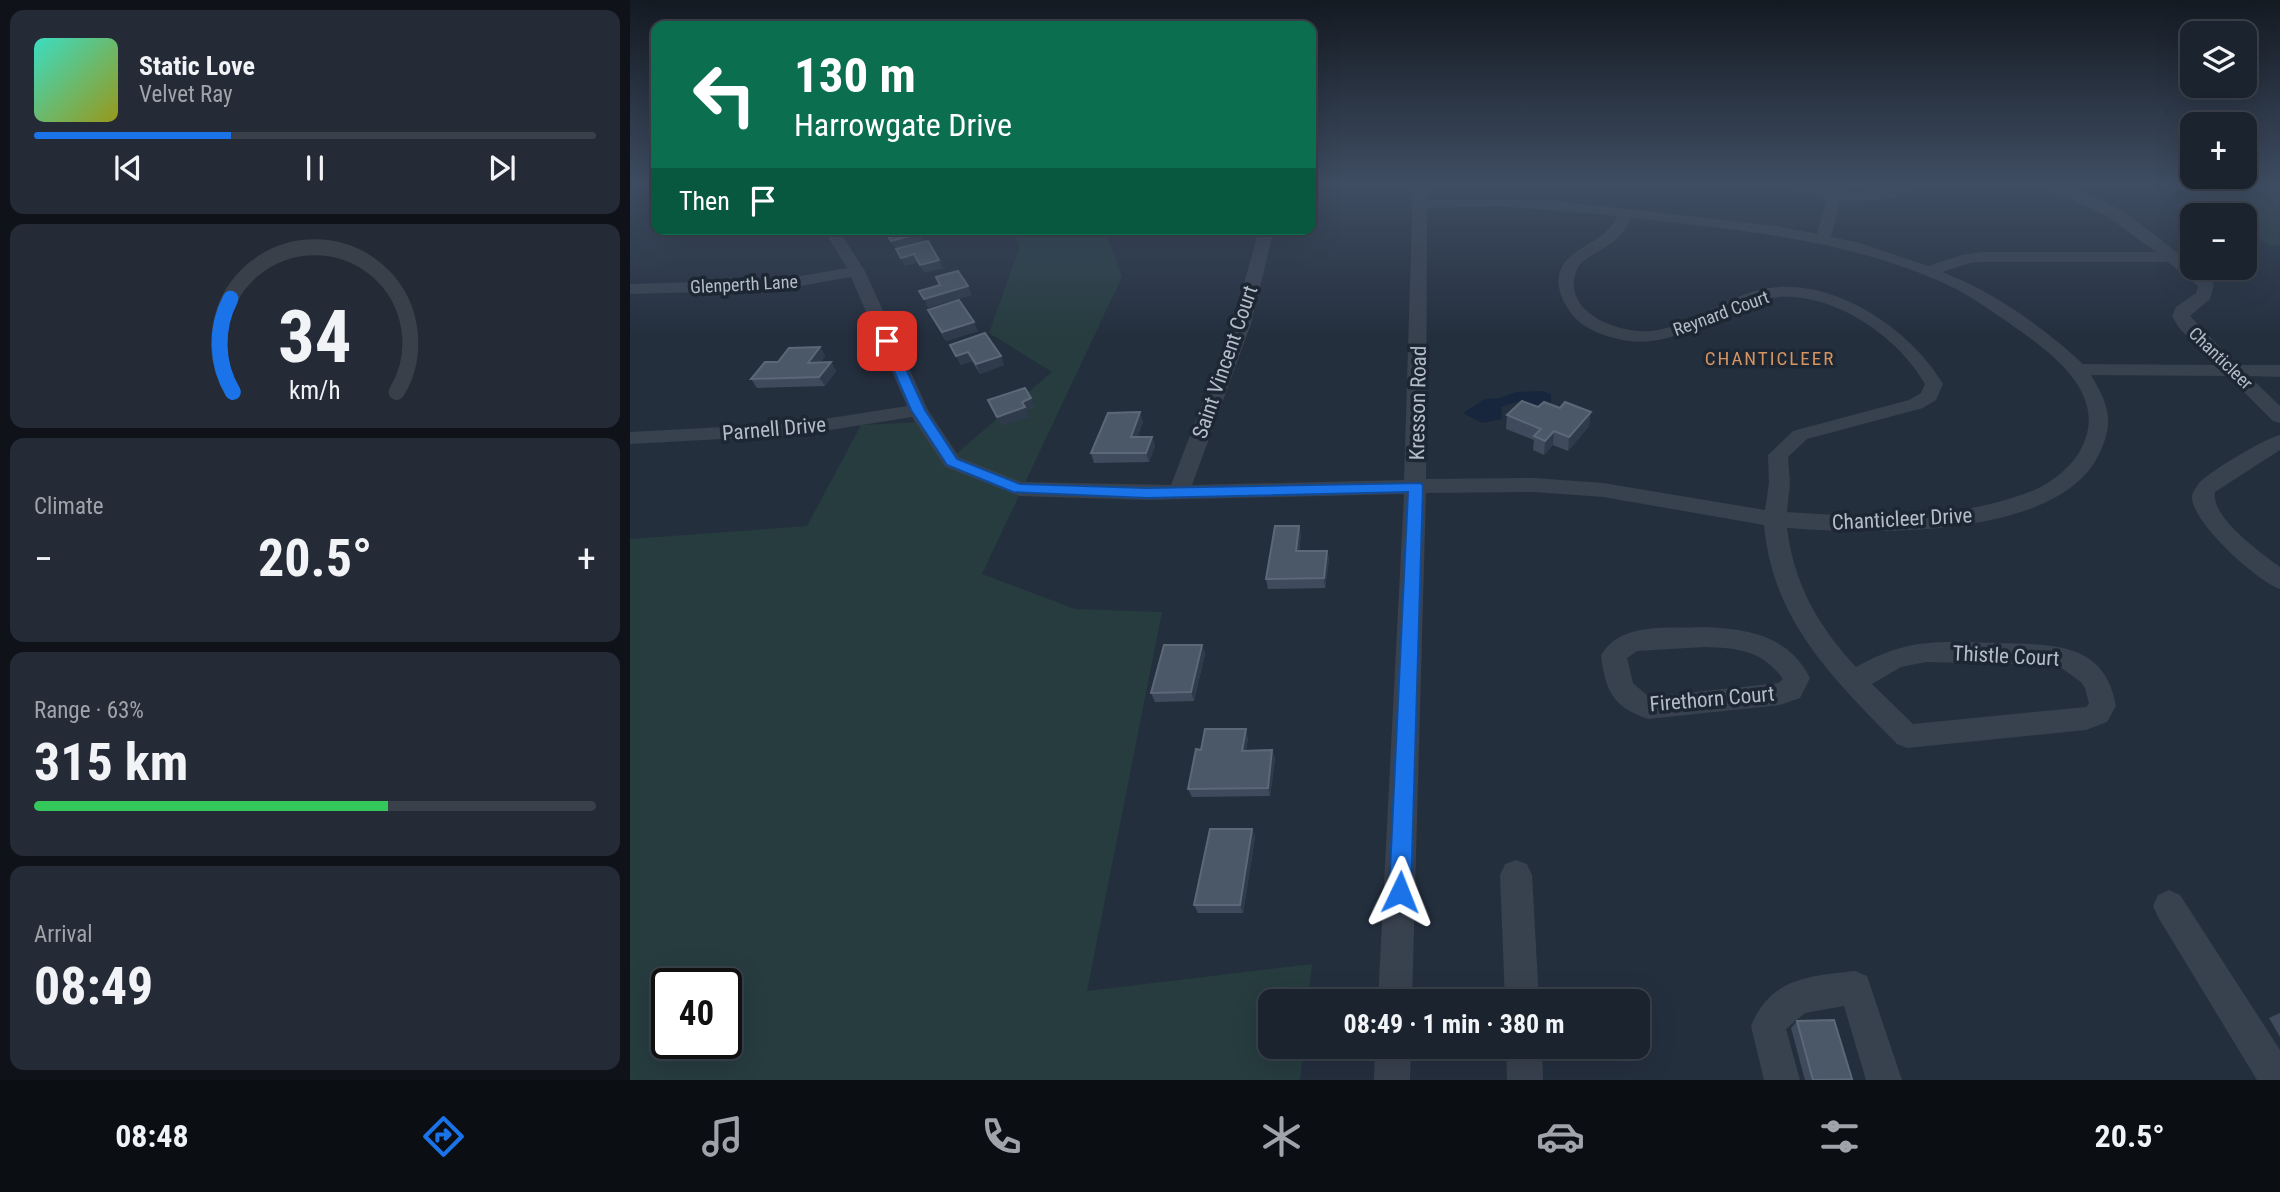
<!DOCTYPE html>
<meta charset="utf-8">
<style>
body{margin:0;font-family:"Roboto Condensed",sans-serif;background:#242b36;color:#f1f3f6;height:100vh;display:flex;flex-direction:column;font-size:26px;white-space:nowrap}
*{box-sizing:border-box;margin:0}
p{font-size:23px;color:#a0a4aa}
.icon{flex:none;width:38px;height:38px;fill:none;stroke:currentColor;stroke-width:2;stroke-linecap:round;stroke-linejoin:round}
.map{position:relative;flex:1;overflow:hidden}
.sheet{display:flex;flex-direction:column;gap:10px;padding:10px;background:#0f1319;width:630px}
.sheet>*{flex:none}
.top-card{position:absolute;left:21px;top:21px;width:665px;height:214px;border-radius:14px;box-shadow:0 7px 28px #0002,0 0 0 2px #39404a;background:#0b6e4f;color:#fff;overflow:hidden}
.controls{position:absolute;left:1550px;top:21px;display:grid;gap:14px}
.controls a{display:grid;place-items:center;width:77px;height:77px;border-radius:14px;background:#1b232e;box-shadow:0 7px 28px #0002,0 0 0 2px #39404a;font-size:35px}
.speed{position:absolute;left:21px;top:968px;display:flex;gap:14px;font-size:35px;font-weight:700;text-align:center}
.speed>*{display:grid;place-content:center;width:91px;height:91px;border-radius:50%;background:#1b232e;box-shadow:0 7px 28px #0002,0 0 0 2px #39404a;line-height:1}
.speed .limit{border:4px solid #111;border-radius:10px;background:#fff;color:#111}
.pin{position:absolute;display:grid;place-items:center;width:60px;height:60px;color:#fff;margin:-30px;border-radius:14px;box-shadow:0 4px 10px #0006}
.me{position:absolute;width:77px;margin:-38px;rotate:2deg;stroke-linejoin:round;filter:drop-shadow(0 0 5px #0008)}
.turn{display:flex;align-items:center;gap:24px;height:147px;padding:0 28px;font-size:32px}
.turn .icon{width:91px;height:91px;stroke-width:2.5}
.turn b{display:block;font-size:49px;line-height:60px}
.then{display:flex;align-items:center;height:66px;padding:0 28px;background:#0003;gap:14px;font-size:26px}
.big{font-size:52px;font-weight:700;line-height:1.1}
.sheet .widget{flex:1;display:flex;flex-direction:column;justify-content:center;gap:10px;min-width:0;padding:0 24px;border-radius:14px;background:#242b36}
.sheet .dial{align-items:center;gap:0}
.dial svg{height:182px;overflow:visible;fill:none;stroke:#39404a;stroke-width:7;stroke-linecap:round;text-anchor:middle}
.dial text{fill:#f1f3f6;stroke:none}
.song{display:flex;align-items:center;gap:21px}
.cover{width:84px;height:84px;border-radius:10px;background:linear-gradient(135deg,hsl(170 70% 55%),hsl(60 70% 35%))}
.played{height:7px;border-radius:4px;background:linear-gradient(90deg,#1a73e8 35%,#39404a 35%)}
.keys{display:flex;justify-content:space-around;direction:ltr}
.heat{display:flex;justify-content:space-between;align-items:center;font-size:38px;direction:ltr}
.charge{height:10px;border-radius:5px;background:linear-gradient(90deg,#34c759 63%,#39404a 0)}
.trip{position:absolute;left:628px;top:989px;width:392px;height:70px;border-radius:14px;background:#1b232e;box-shadow:0 7px 28px #0002,0 0 0 2px #39404a;font-weight:700;line-height:70px;text-align:center}
.menu{display:flex;height:112px;justify-content:space-around;align-items:center;background:#0b0e12;color:#a0a4aa}
.menu .icon{width:49px;height:49px}
.menu .on{color:#1a73e8}
.menu b{font-size:32px;color:#f1f3f6}
main{display:flex;flex:1;min-height:0}
.map>svg:first-child{display:block}
.green{fill:#263c3f;fill-rule:evenodd}
.water{fill:#17263c}
.lines{fill:none;stroke-linecap:round;stroke-linejoin:round}
.minor{fill:#38414e;fill-rule:evenodd}
.wall{fill:#3f4b5c}
.shaded-wall{fill:#2f3b4b}
.building{fill:#4b5868;stroke:#5c6777;stroke-width:2}
.route{fill:#1a73e8;stroke:#114b97;stroke-width:2}
.labels{text-anchor:middle;dominant-baseline:central;stroke-width:7;stroke-linejoin:round;paint-order:stroke}
.far-street-label{font-size:18px;fill:#b4bcc9;stroke:#1d2633}
.far-neighbourhood-label{font-size:19px;letter-spacing:2px;fill:#d59563;stroke:#1d2633}
.street-label{font-size:21px;fill:#b4bcc9;stroke:#1d2633}
</style>
<main>
<section class="sheet">
<div class="widget">
<div class="song"><i class="cover"></i><div><b>Static Love</b><p>Velvet Ray</p></div></div>
<div class="played"></div>
<div class="keys"><svg class="icon" aria-label="previous" viewBox="0 0 24 24"><path d="M18 5L8 12l10 7zM5 5v14"/></svg><svg class="icon" aria-label="pause" viewBox="0 0 24 24"><path d="M8 5v14M16 5v14"/></svg><svg class="icon" aria-label="next" viewBox="0 0 24 24"><path d="M6 5l10 7-10 7zM19 5v14"/></svg></div>
</div>
<div class="widget dial"><svg viewBox="0 0 100 80">
<path d="M14 69A42 42 0 1 1 86 69"/>
<path d="M14 69A42 42 0 0 1 13 28" stroke="#1a73e8"/>
<text x="50" y="56" font-size="32" font-weight="700">34</text>
<text x="50" y="72" font-size="11">km/h</text>
</svg></div>
<div class="widget"><p>Climate</p>
<div class="heat"><a>−</a><b class="big">20.5°</b><a>+</a></div>
</div>
<div class="widget"><p>Range · 63%</p><b class="big">315 km</b><div class="charge"></div></div>
<div class="widget"><p>Arrival</p><b class="big">08:49</b></div>
</section>
<div class="map">
<svg width="1650" height="1080" viewBox="0 0 1650 1080">
<rect width="100%" height="100%" fill="#242f3e"/>
<!-- green -->
<g class="green">
<path d="M1546,184H1649L1650,245L1640,246L1615,229V215H1594Z"/>
<path d="M380,229H475L492,277L352,574L445,609L532,612L457,991L682,964L678,1001H640V1046L674,1047L670,1080H0V539L177,526L231,425L293,422L319,460L422,372L359,333L390,246ZM37,984H96V1043H37Z"/>
</g>
<!-- water -->
<path class="water" d="M912,391L921,394V406L908,410L890,401L871,407L872,419L852,423L833,413L855,399L870,398L886,392Z"/>
<g class="lines">
<!-- minor -->
<g class="minor">
<path d="M783,184H797V200H916L1147,226L1187,234L1196,199L1177,191L1124,188L1117,184H1182L1201,191L1205,184H1219L1214,192L1256,190L1261,188L1257,184H1272L1278,190C1262,203 1230,200 1210,201L1201,237L1230,243L1298,266L1332,255L1352,252H1526L1475,215L1406,184C1469,179 1537,245 1582,282L1584,285L1580,299L1560,316L1607,365H1650V377L1619,376L1650,406V423L1643,421L1598,376L1461,375C1480,407 1485,424 1467,458C1423,540 1237,534 1157,528C1164,584 1188,626 1226,667C1281,637 1307,642 1367,643C1420,645 1475,640 1486,706L1477,722L1456,730L1277,748L1267,744C1203,678 1143,622 1134,525L973,497L904,492L796,493L782,1001H748L774,494L517,500L389,496L315,467L282,417L169,435L0,444V432L169,423L277,406L221,277L147,290L0,294V284L147,280L217,268L193,229H208L235,271L298,410L329,457L391,482L541,485L603,324L629,229H644L621,324L562,485L774,480ZM869,206L987,216C975,246 935,246 929,275C926,290 935,307 945,318C957,330 972,335 988,339C1053,354 1092,300 1150,297C1206,294 1268,337 1295,384L1291,393L1279,400L1163,431L1138,455L1139,483L1135,510L973,483L904,478L796,479L797,208ZM1001,218C1110,230 1219,239 1320,286C1341,296 1360,310 1379,323C1419,351 1482,394 1450,451C1441,467 1420,484 1402,491C1324,521 1239,518 1157,512L1160,483L1158,457L1177,439L1293,408L1306,400L1313,384C1279,326 1195,271 1125,291C1090,301 1058,327 1021,331C991,334 932,314 946,272C952,252 988,251 1001,218ZM1352,262H1538L1568,286L1566,293L1546,307L1542,316L1549,328L1586,365L1453,364C1412,326 1364,292 1312,272L1340,263ZM1296,662L1427,665L1451,682L1455,688L1459,704L1456,707L1283,724L1242,684L1271,667Z"/>
<path d="M1650,435V450L1585,492C1580,517 1631,553 1650,567V589C1628,582 1560,521 1562,496C1563,492 1567,485 1570,482C1581,471 1635,438 1650,435Z"/>
<path d="M1074,627C1118,629 1158,635 1180,678L1170,698L1150,705L1018,719C983,707 976,692 971,656C989,621 1040,629 1074,627ZM1074,647C1108,648 1132,650 1153,679L1149,683L1019,697L1003,683L997,658L1007,651Z"/>
<path d="M886,860L897,864L902,875L909,1001H875L870,875L875,864Z"/>
<path d="M1539,890L1550,895L1650,1050V1080H1627L1528,917L1523,906L1528,895Z"/>
<path d="M1225,971L1237,976L1272,1080H1236L1214,1006L1175,1013L1156,1029L1170,1080H1134L1121,1026C1140,978 1179,976 1225,971Z"/>
<path d="M745,1046H781L780,1080H744Z"/>
<path d="M876,1046H912L913,1080H877Z"/>
</g>
</g>
<!-- wall -->
<g class="wall">
<path d="M298,310L348,331L316,341L302,318Z"/>
<path d="M320,345L374,365L350,374L342,361L331,365Z"/>
<path d="M190,347L195,356L190,363L201,362L206,371L195,386L127,388L121,379L148,362Z"/>
<path d="M877,415L959,426L938,451L923,445L914,455L903,450L904,440L876,429Z"/>
<path d="M513,422L507,437H522L525,446L519,462L464,463L461,453Z"/>
<path d="M669,526L671,535L669,551H697L699,560L695,588L638,589L636,579Z"/>
<path d="M572,645L575,654L564,701L525,702L521,693Z"/>
<path d="M618,738L616,751L642,750L645,759L640,796L562,797L558,789L571,750Z"/>
<path d="M622,829L625,837L613,913H568L564,905Z"/>
<path d="M1650,1013V1037L1639,1018Z"/>
<path d="M1167,1021L1222,1079L1221,1080H1175L1161,1028Z"/>
</g>
<!-- shaded-wall -->
<g class="shaded-wall">
<path d="M708,184H731L708,187Z"/>
<path d="M290,233L294,242L265,249L261,241Z"/>
<path d="M284,254L287,263L275,266L271,258Z"/>
<path d="M309,260L313,268L294,273L290,265Z"/>
<path d="M338,286L342,295L298,308L294,299Z"/>
<path d="M344,322L348,331L316,341L312,332Z"/>
<path d="M190,347L195,356L183,372L178,363Z"/>
<path d="M338,352L342,361L331,365L326,356Z"/>
<path d="M371,356L374,365L350,374L346,364Z"/>
<path d="M201,362L206,371L195,386L189,377Z"/>
<path d="M401,398L405,408L396,411L399,417L371,426L367,417L392,402Z"/>
<path d="M510,412L513,422L504,446L501,437Z"/>
<path d="M961,412L959,426L938,451L939,437Z"/>
<path d="M924,431L923,445L914,455L915,441Z"/>
<path d="M522,437L525,446L519,462L516,453Z"/>
<path d="M669,526L671,535L667,561L666,551Z"/>
<path d="M697,551L699,560L695,588L694,578Z"/>
<path d="M572,645L575,654L564,701L561,692Z"/>
<path d="M616,729L618,738L614,760L612,751Z"/>
<path d="M642,750L645,759L640,796L638,788Z"/>
<path d="M622,829L625,837L613,913L610,905Z"/>
</g>
<!-- building -->
<g class="building">
<path d="M254,229H287L290,233L261,241Z"/>
<path d="M298,241L309,260L290,265L284,254L271,258L266,249Z"/>
<path d="M328,271L338,286L294,299L289,291L310,285L306,277Z"/>
<path d="M329,300L344,322L312,332L298,310Z"/>
<path d="M355,333L371,356L346,364L338,352L326,356L320,345Z"/>
<path d="M190,347L178,363L201,362L189,377L121,379L135,362H148L159,348Z"/>
<path d="M395,388L401,398L392,402L395,407L367,417L358,400Z"/>
<path d="M892,401L908,407L914,402L930,408L935,402L961,412L939,437L924,431L915,441L904,436L911,429L877,415Z"/>
<path d="M510,412L501,437H522L516,453H461L478,413Z"/>
<path d="M645,526H669L666,551H697L694,578L636,579Z"/>
<path d="M534,645H572L561,692L521,693Z"/>
<path d="M575,729H616L612,751L642,750L638,788L558,789L566,749L571,750Z"/>
<path d="M580,829H622L610,905H564Z"/>
<path d="M1204,1020L1222,1079L1183,1080L1167,1021Z"/>
</g>
<!-- sky -->
<linearGradient id="sky" x2="0" y2="1"><stop stop-color="#141a22"/><stop offset="0.55" stop-color="#3f4d63"/><stop offset="1" stop-color="#3f4d63" stop-opacity="0"/></linearGradient>
<rect width="1650" height="335" fill="url(#sky)"/>
<!-- route -->
<path class="route" d="M257,337L263,341L295,410L327,459L390,484L517,488L791,483L793,486L781,892L778,900L770,903L762,900L759,892L778,492L517,498L383,492L317,465L281,410L251,341Z"/>
<g class="labels">
<!-- far-street labels -->
<g class="far-street-label">
<text transform="translate(114 284) rotate(-3)">Glenperth Lane</text>
<text transform="translate(1091 313) rotate(-20)">Reynard Court</text>
<text transform="translate(1591 358) rotate(44)">Chanticleer</text>
</g>
<!-- far-neighbourhood labels -->
<g class="far-neighbourhood-label">
<text x="1140" y="358">CHANTICLEER</text>
</g>
<!-- street labels -->
<g class="street-label">
<text transform="translate(595 362) rotate(-71)">Saint Vincent Court</text>
<text transform="translate(788 403) rotate(-89)">Kresson Road</text>
<text transform="translate(144 429) rotate(-5)">Parnell Drive</text>
<text transform="translate(1272 519) rotate(-3)">Chanticleer Drive</text>
<text transform="translate(1376 656) rotate(3)">Thistle Court</text>
<text transform="translate(1082 699) rotate(-5)">Firethorn Court</text>
</g>
</g>
</svg>
<div class="controls">
<a><svg class="icon" aria-label="layers" viewBox="0 0 24 24"><path d="M12 4l9 5-9 5-9-5zM3 14l9 5 9-5"/></svg></a>
<a>+</a>
<a>−</a>
</div>
<div class="speed"><div class="limit">40</div></div>
<div class="pin" style="left:257px;top:341px;background:#d93025"><svg class="icon" aria-label="arrive" viewBox="0 0 24 24"><path d="M6 21V4h12l-3 4 3 4H6"/></svg></div>
<svg class="me" style="left:770px;top:892px" viewBox="-20 -20 40 40"><path d="M0-17L14 15 0 8-14 15z" fill="#1a73e8" stroke="#fff" stroke-width="4"/></svg>
<div class="trip">08:49 · 1 min · 380 m</div>
<div class="top-card">
<div class="turn"><svg class="icon" aria-label="left" viewBox="0 0 24 24"><path d="M17 20v-9H6M10 6l-5 5 5 5"/></svg><div><b>130 m</b>Harrowgate Drive</div></div>
<div class="then">Then<svg class="icon" aria-label="arrive" viewBox="0 0 24 24"><path d="M6 21V4h12l-3 4 3 4H6"/></svg></div>
</div>
</div>
</main>
<nav class="menu">
<b>08:48</b>
<svg class="icon on" aria-label="directions" viewBox="0 0 24 24"><path d="M12 3l9 9-9 9-9-9zM9 14v-3h6M13 9l2 2-2 2"/></svg>
<svg class="icon" aria-label="music" viewBox="0 0 24 24"><path d="M9 18V5l10-2v13"/><circle cx="6" cy="18" r="3"/><circle cx="16" cy="16" r="3"/></svg>
<svg class="icon" aria-label="phone" viewBox="0 0 24 24"><path d="M5 4h4l2 5-3 2q2 4 5 5l2-3 5 2v4C11 20 4 13 5 4z"/></svg>
<svg class="icon" aria-label="climate" viewBox="0 0 24 24"><path d="M12 3v18M4 7l16 10M4 17L20 7"/></svg>
<svg class="icon" aria-label="car" viewBox="0 0 24 24"><path d="M5 17H2v-5l4-1 3-4h7l3 4 3 1v5h-3M9 17h6M6 11h13"/><circle cx="7" cy="17" r="2"/><circle cx="17" cy="17" r="2"/></svg>
<svg class="icon" aria-label="filters" viewBox="0 0 24 24"><path d="M4 7h16M4 17h16"/><circle cx="9" cy="7" r="2"/><circle cx="15" cy="17" r="2"/></svg>
<b>20.5°</b>
</nav>
